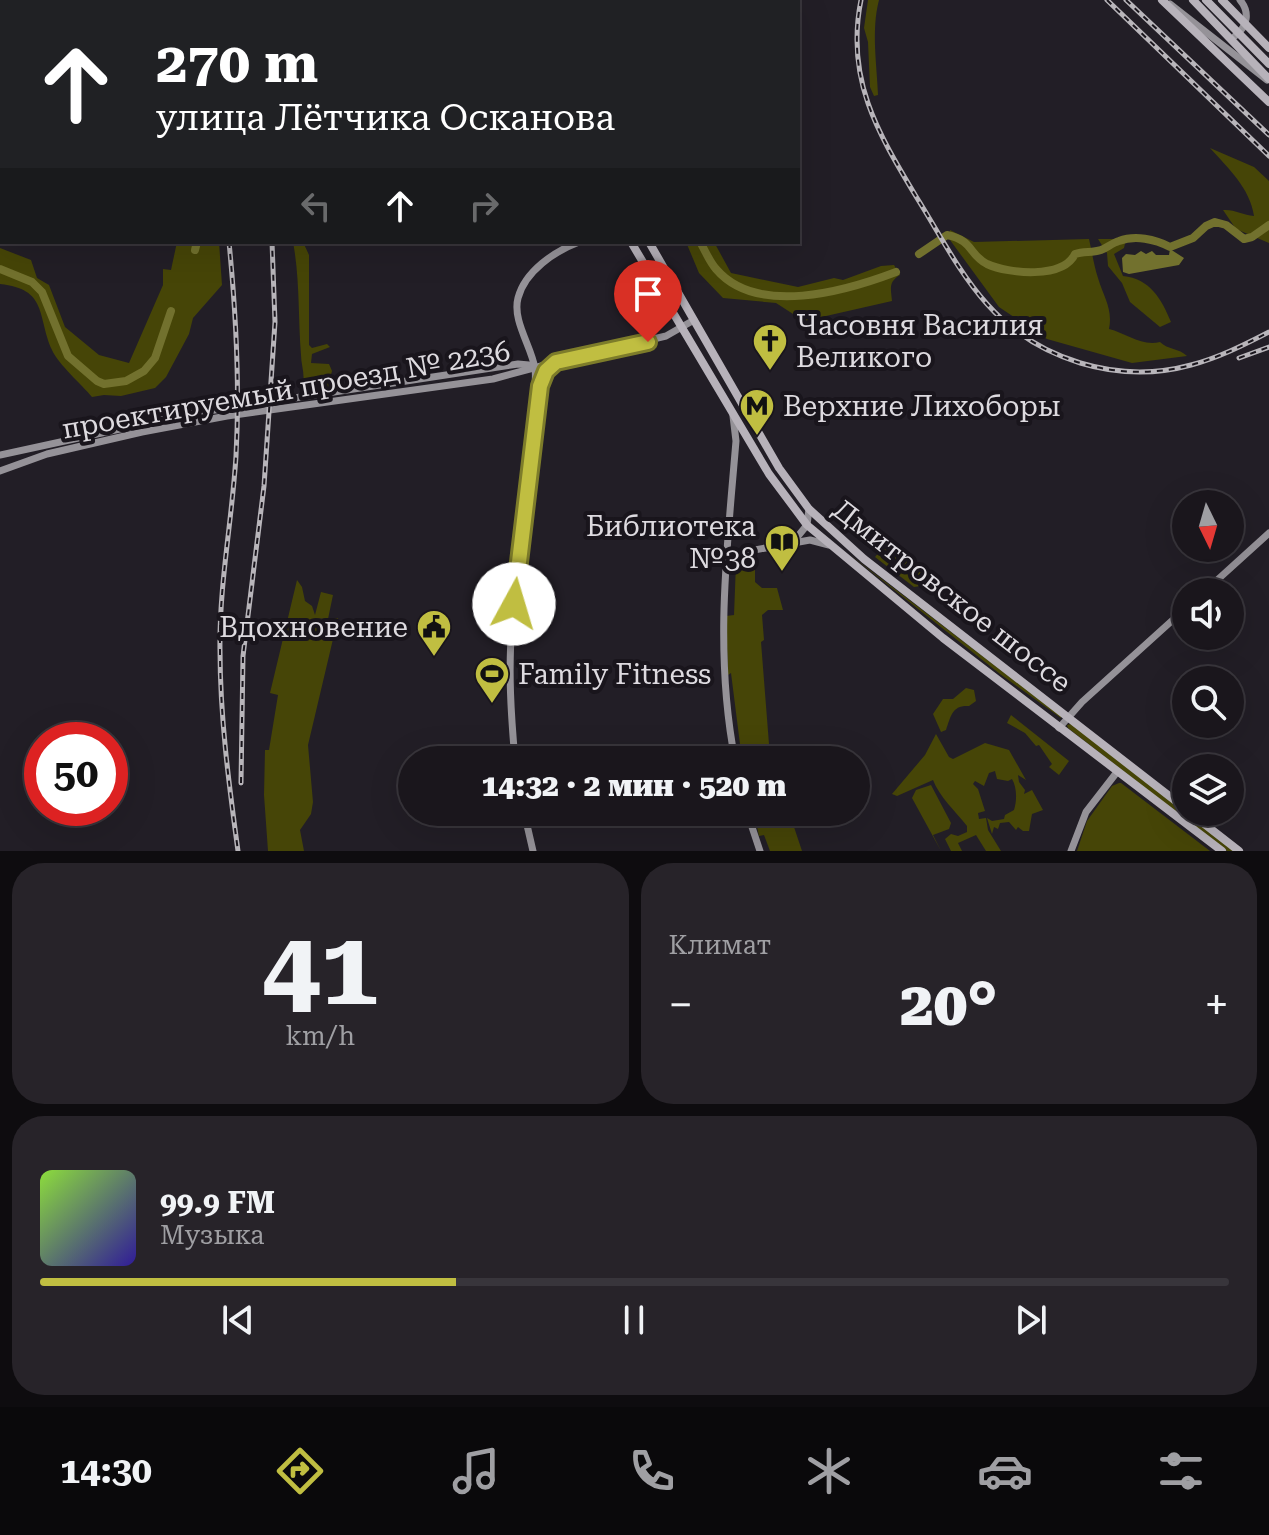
<!DOCTYPE html>
<html lang="ru">
<meta charset="utf-8">
<style>
body{margin:0;font-family:"Roboto Serif",serif;background:#272329;color:#f1f3f6;height:100vh;display:flex;flex-direction:column;font-size:30px;white-space:nowrap}
*{box-sizing:border-box;margin:0}
p{font-size:26px;color:#9f9fa3}
.icon{flex:none;width:44px;height:44px;fill:none;stroke:currentColor;stroke-width:2;stroke-linecap:round;stroke-linejoin:round}
.map{position:relative;height:851px;overflow:hidden}
.details{display:flex;flex-direction:column;gap:12px;padding:12px;background:#0e0c0f;flex:1}
.details>*{flex:none}
.hud{position:absolute;left:0px;top:0px;width:800px;height:244px;box-shadow:0 8px 32px #0002,0 0 0 2px #38353b;background:#202124;color:#fff;overflow:hidden}
.needle{width:52px;rotate:175deg}
.controls{position:absolute;left:1172px;top:490px;display:grid;gap:16px}
.controls a{display:grid;place-items:center;width:72px;height:72px;border-radius:50%;background:#1a161c;box-shadow:0 8px 32px #0002,0 0 0 2px #38353b;font-size:40px}
.speed{position:absolute;left:24px;top:722px;display:flex;gap:16px;font-size:40px;font-weight:700;text-align:center}
.speed>*{display:grid;place-content:center;width:104px;height:104px;border-radius:50%;background:#1a161c;box-shadow:0 8px 32px #0002,0 0 0 2px #38353b;line-height:1}
.speed .limit{border:12px solid #d22;background:#fff;color:#111}
.pin{position:absolute;display:grid;place-items:center;width:68px;height:68px;color:#fff;margin:-82px -34px;border-radius:50% 50% 50% 0;rotate:-45deg;box-shadow:0 0 8px #0007}
.pin .icon{rotate:45deg}
.me{position:absolute;width:88px;margin:-44px;rotate:6deg;stroke-linejoin:round;filter:drop-shadow(0 0 6px #0008)}
.turn{display:flex;align-items:center;gap:28px;height:168px;padding:0 24px;font-size:36px}
.turn .icon{width:104px;height:104px;stroke-width:2.5}
.turn b{display:block;font-size:56px;line-height:68px}
.lanes{display:flex;align-items:center;height:76px;padding:0 24px;background:#0003;justify-content:center;gap:40px;direction:ltr}
.lanes .off{opacity:.35}
.big{font-size:60px;font-weight:800;line-height:1.1}
.details .widget{flex:1;display:flex;flex-direction:column;justify-content:center;gap:12px;min-width:0;padding:0 28px;border-radius:32px;background:#272329}
.details .dial{align-items:center;gap:0}
.dial b{font-size:104px;line-height:1}
.song{display:flex;align-items:center;gap:24px}
.cover{width:96px;height:96px;border-radius:12px;background:linear-gradient(135deg,hsl(90 70% 55%),hsl(250 70% 35%))}
.played{height:8px;border-radius:4px;background:linear-gradient(90deg,#c0be41 35%,#38353b 35%)}
.keys{display:flex;justify-content:space-around;direction:ltr}
.heat{display:flex;justify-content:space-between;align-items:center;font-size:44px;direction:ltr}
.details .tiles{flex:1;display:grid;gap:12px;grid-template-columns:1fr 1fr}
.widget:last-child{grid-column:span 2}
.trip{position:absolute;left:398px;top:746px;width:472px;height:80px;border-radius:40px;background:#1a161c;box-shadow:0 8px 32px #0002,0 0 0 2px #38353b;font-weight:800;line-height:80px;text-align:center}
.menu{display:flex;height:128px;justify-content:space-around;align-items:center;background:#0a090b;color:#9f9fa3}
.menu .icon{width:56px;height:56px}
.menu .selected{color:#c0be41}
.menu b{font-size:36px;color:#f1f3f6}
.map>svg:first-child{display:block}
.green{fill:#464507}
.water{fill:#72712e}
.lines{fill:none;stroke-linecap:round;stroke-linejoin:round}
.river{stroke:#72712e;stroke-width:8}
.secondary{stroke:#959298;stroke-width:7}
.primary{stroke:#b7b2ba;stroke-width:8}
.rail-casing{stroke:#b8b5ba;stroke-width:5}
.rail{stroke:#19151c;stroke-width:2;stroke-dasharray:6;stroke-linecap:butt}
.route-casing{stroke:#7d7c2a;stroke-width:20}
.route{stroke:#c0be41;stroke-width:14}
.labels{text-anchor:middle;dominant-baseline:central;stroke-width:8;stroke-linejoin:round;paint-order:stroke}
.poi-label{font-size:28px;fill:#dddadf;stroke:#19151c;text-anchor:start}
.street-label{font-size:28px;fill:#dddadf;stroke:#19151c}
</style>
<div class="map">
<svg width="1269" height="851" viewBox="0 0 1269 851">
<rect width="100%" height="100%" fill="#221e26"/>
<!-- green -->
<g class="green">
<path d="M868,0H879C871,30 877,65 878,95L874,96L870,87L868,42L864,28Z"/>
<path d="M1210,148L1254,167L1269,181V243L1236,229L1223,210C1234,209 1243,215 1254,216C1250,188 1228,168 1210,148Z"/>
<path d="M950,230L974,242L1089,239C1092,252 1094,266 1098,278C1104,298 1113,309 1109,329C1126,333 1142,347 1160,342C1168,350 1179,348 1187,356L1132,363L1047,339L999,307L950,240Z"/>
<path d="M1098,239H1126L1124,248L1114,254L1123,276C1150,279 1161,298 1171,322L1160,327L1130,302L1122,283L1108,266L1107,253Z"/>
<path d="M177,242H219L222,285L193,318L189,334L166,377L155,388L121,396L104,395L92,397C82,385 58,364 52,350C37,316 48,289 0,284V248L31,260L37,278L49,285L65,327L99,355L129,363L163,285V269L171,270Z"/>
<path d="M293,242H303L309,255V345L312,348L327,344L330,347L312,354L311,363L329,364L332,371L330,378L333,386L306,390L302,385C306,377 301,365 301,355C298,317 300,279 293,242Z"/>
<path d="M686,242H714L731,273L798,287L834,278L843,280L881,266L894,265L900,275C888,282 891,289 892,301L804,321L776,303L723,298L699,273Z"/>
<path d="M886,544L934,580L926,590L921,586L914,587L875,557Z"/>
<path d="M849,554L1061,716V718L1000,674Z"/>
<path d="M755,557V582L762,588H777L783,610H768L762,615L764,640L761,642L769,744L772,745L774,760H742L731,673L728,675L726,616L734,615L736,563Z"/>
<path d="M297,580L302,587L305,601L312,606L315,615L321,592L333,595L328,619L316,618L325,621L338,618L308,745L313,802L311,814L300,830L304,851H268L264,795L265,750H269L278,695L270,693Z"/>
<path d="M966,688L974,690L976,701L969,706C952,705 951,716 946,730L941,732L933,714L943,699H953Z"/>
<path d="M1011,715L1069,761L1059,775L1049,767L1052,764L1039,745L1036,746L1025,733L1007,723Z"/>
<path d="M1071,724L1234,851H1227L1068,728L1067,725Z"/>
<path d="M936,734L949,757L953,759L985,743L1009,750L1026,780L1018,775L1019,782L1025,790L1024,794L1032,790L1043,810L1032,814L1029,831H1023L1018,827L1016,830L1009,822L1000,823L998,829L994,827L992,834L987,818L992,821L1004,819L1005,815L1014,810C1017,801 1017,787 1012,779L1008,781L997,779L995,771L989,773L984,786L975,781L973,784L978,789L985,811L978,813L979,819L986,818L988,830L1001,851H986L976,835L958,843L962,851H951L945,839L951,834L958,836L967,832V826C955,811 939,796 933,780L897,796L892,794L925,755Z"/>
<path d="M1119,783H1121L1210,851H1077L1087,821L1112,786Z"/>
<path d="M931,785L951,823L949,829L933,835L941,851L912,798L916,790Z"/>
<path d="M754,812H789L802,851H770L764,835L759,836Z"/>
</g>
<!-- water -->
<path class="water" d="M1170,249L1184,258L1179,265L1129,274L1123,272L1122,258L1126,254L1135,255L1141,251L1146,254L1152,251L1156,255H1169Z"/>
<g class="lines">
<!-- river -->
<g class="river">
<path d="M700,242C705,250 709,261 716,269C757,317 846,291 896,272"/>
<path d="M195,250L197,242"/>
<path d="M919,254L947,235C973,240 969,255 987,264C1009,274 1063,279 1075,254C1084,251 1092,253 1101,250C1107,248 1112,243 1119,241C1135,235 1155,239 1170,247L1193,238L1206,226L1215,222L1226,225L1244,239L1252,237L1269,225"/>
<path d="M0,269L32,282L42,292L68,356L97,381L104,384L126,381L144,371L155,358L171,311"/>
</g>
<!-- secondary -->
<g class="secondary">
<path d="M454,0L466,2"/>
<path d="M1170,4L1267,80"/>
<path d="M1235,36C1248,26 1250,12 1240,0"/>
<path d="M539,393L546,371L556,362L666,336L694,320"/>
<path d="M733,416L736,441C727,549 714,652 735,760"/>
<path d="M0,455L189,414L518,364L529,365L535,369"/>
<path d="M0,471L47,454L142,432L227,416L493,379L556,362"/>
<path d="M794,541L807,525L809,509"/>
<path d="M727,555L810,540L829,545"/>
<path d="M1204,592L1269,533"/>
<path d="M1059,728L1082,702L1186,608"/>
<path d="M515,760C511,715 508,670 512,625C519,546 535,467 535,387C535,382 536,375 535,369C532,347 512,321 518,298C525,271 555,251 579,242"/>
<path d="M524,812L533,851"/>
<path d="M747,812L760,851"/>
<path d="M1071,851L1086,812L1117,772"/>
</g>
<!-- primary -->
<g class="primary">
<path d="M424,0L438,2"/>
<path d="M492,0L493,2"/>
<path d="M507,0L508,2"/>
<path d="M1162,0L1269,102"/>
<path d="M1193,0L1269,79"/>
<path d="M1206,0L1269,64"/>
<path d="M1222,0L1269,48"/>
<path d="M578,2L597,0"/>
<path d="M631,242L769,474L807,525L943,638L1222,851"/>
<path d="M649,242L779,468L809,509L864,559L1186,809"/>
<path d="M1189,812L1239,851"/>
</g>
<defs>
<g id="rail">
<path d="M183,0L184,2"/>
<path d="M210,0V2"/>
<path d="M225,0V2"/>
<path d="M861,0C845,79 878,133 917,198C939,233 959,273 987,304C1037,360 1118,385 1191,365C1218,358 1244,345 1269,332"/>
<path d="M1107,0L1269,156"/>
<path d="M1126,0L1269,135"/>
<path d="M229,242C236,313 240,384 236,456C232,521 219,585 220,650C220,717 229,785 238,851"/>
<path d="M1239,358L1269,347"/>
<path d="M241,783L243,656L264,486L275,322L272,242"/>
</g>
</defs>
<!-- rail casing -->
<use href="#rail" class="rail-casing"/>
<!-- rail -->
<use href="#rail" class="rail"/>
</g>
<g class="lines">
<defs>
<path id="route" d="M514,604L540,386L546,371L556,362L648,342"/>
</defs>
<!-- route casing -->
<use href="#route" class="route-casing"/>
<!-- route -->
<use href="#route" class="route"/>
</g>
<!-- icons -->
<defs>
<symbol id="church-pin" viewBox="-11 -11 22 30"><path d="M0 17L-7.5 6A9.5 9.5 0 1 1 7.5 6Z" fill="#c0be41" stroke="#19151c"/><path d="M-1.2-6h2.4v3.5h3.3v2.4h-3.3V6h-2.4V-.1h-3.3v-2.4h3.3Z" fill="#111"/></symbol>
<symbol id="metro-pin" viewBox="-11 -11 22 30"><path d="M0 17L-7.5 6A9.5 9.5 0 1 1 7.5 6Z" fill="#c0be41" stroke="#19151c"/><path d="M-5.5 5V-5H-3L0 0L3-5H5.5V5H3V-.5L0 4L-3-.5V5Z" fill="#111"/></symbol>
<symbol id="library-pin" viewBox="-11 -11 22 30"><path d="M0 17L-7.5 6A9.5 9.5 0 1 1 7.5 6Z" fill="#c0be41" stroke="#19151c"/><path d="M-6-4Q-3-5.5-.7-3.5V5Q-3 3-6 4ZM6-4Q3-5.5 .7-3.5V5Q3 3 6 4Z" fill="#111"/></symbol>
<symbol id="civic-pin" viewBox="-11 -11 22 30"><path d="M0 17L-7.5 6A9.5 9.5 0 1 1 7.5 6Z" fill="#c0be41" stroke="#19151c"/><path d="M-.6-6.5H3V-4.5H.6V-3L4-1V1h2V6H-6V1h2V-1L-.6-3ZM-1.2 2.5V6h2.4V2.5Z" fill="#111"/></symbol>
<symbol id="stadium-pin" viewBox="-11 -11 22 30"><path d="M0 17L-7.5 6A9.5 9.5 0 1 1 7.5 6Z" fill="#c0be41" stroke="#19151c"/><path d="M0-5a6.5 5 0 1 0 0 10a6.5 5 0 1 0 0-10ZM-3.5-1.8h7v3.6h-7Z" fill="#111"/></symbol>
</defs>
<g fill-rule="evenodd">
<use href="#church-pin" x="750" y="321" width="40" height="54"/>
<use href="#metro-pin" x="737" y="386" width="40" height="54"/>
<use href="#library-pin" x="762" y="522" width="40" height="54"/>
<use href="#civic-pin" x="414" y="607" width="40" height="54"/>
<use href="#stadium-pin" x="472" y="654" width="40" height="54"/>
</g>
<g class="labels">
<!-- poi labels -->
<g class="poi-label">
<text x="796" y="325">Часовня Василия<tspan x="796" dy="32">Великого</tspan></text>
<text x="783" y="406">Верхние Лихоборы</text>
<text x="756" y="526" text-anchor="end">Библиотека<tspan x="756" dy="32">№38</tspan></text>
<text x="408" y="627" text-anchor="end">Вдохновение</text>
<text x="518" y="674">Family Fitness</text>
</g>
<!-- street labels -->
<g class="street-label">
<text transform="translate(286 390) rotate(-10)">проектируемый проезд № 2236</text>
<text transform="translate(952 596) rotate(38)">Дмитровское шоссе</text>
</g>
</g>
</svg>
<div class="controls">
<a><svg class="needle" viewBox="-14 -14 28 28"><path d="M0-13l5 13h-10z" fill="#e53935"/><path d="M0 13l5-13h-10z" fill="#9f9fa3"/></svg></a>
<a><svg class="icon" aria-label="sound" viewBox="0 0 24 24"><path d="M4 9h4l5-4v14l-5-4H4zM17 9q2 3 0 6"/></svg></a>
<a><svg class="icon" aria-label="search" viewBox="0 0 24 24"><circle cx="10" cy="10" r="6"/><path d="M15 15l6 6"/></svg></a>
<a><svg class="icon" aria-label="layers" viewBox="0 0 24 24"><path d="M12 4l9 5-9 5-9-5zM3 14l9 5 9-5"/></svg></a>
</div>
<div class="speed"><div class="limit">50</div></div>
<div class="pin" style="left:648px;top:342px;background:#d93025"><svg class="icon" aria-label="arrive" viewBox="0 0 24 24"><path d="M6 21V4h12l-3 4 3 4H6"/></svg></div>
<svg class="me" style="left:514px;top:604px" viewBox="-20 -20 40 40"><circle r="19" fill="#fff"/><path d="M0-13L10 11 0 6-10 11z" fill="#c0be41"/></svg>
<div class="trip">14:32 · 2 мин · 520 m</div>
<div class="hud">
<div class="turn"><svg class="icon" aria-label="ahead" viewBox="0 0 24 24"><path d="M12 20V5M6 11l6-6 6 6"/></svg><div><b>270 m</b>улица Лётчика Осканова</div></div>
<div class="lanes"><svg class="icon off" aria-label="left" viewBox="0 0 24 24"><path d="M17 20v-9H6M10 6l-5 5 5 5"/></svg><svg class="icon" aria-label="ahead" viewBox="0 0 24 24"><path d="M12 20V5M6 11l6-6 6 6"/></svg><svg class="icon off" aria-label="right" viewBox="0 0 24 24"><path d="M7 20v-9h11M14 6l5 5-5 5"/></svg></div>
</div>
</div>
<section class="details">
<div class="tiles">
<div class="widget dial"><b>41</b><p>km/h</p></div>
<div class="widget"><p>Климат</p>
<div class="heat"><a>−</a><b class="big">20°</b><a>+</a></div>
</div>
<div class="widget">
<div class="song"><i class="cover"></i><div><b>99.9 FM</b><p>Музыка</p></div></div>
<div class="played"></div>
<div class="keys"><svg class="icon" aria-label="previous" viewBox="0 0 24 24"><path d="M18 5L8 12l10 7zM5 5v14"/></svg><svg class="icon" aria-label="pause" viewBox="0 0 24 24"><path d="M8 5v14M16 5v14"/></svg><svg class="icon" aria-label="next" viewBox="0 0 24 24"><path d="M6 5l10 7-10 7zM19 5v14"/></svg></div>
</div>
</div>
</section>
<nav class="menu">
<b>14:30</b>
<svg class="icon selected" aria-label="directions" viewBox="0 0 24 24"><path d="M12 3l9 9-9 9-9-9zM9 14v-3h6M13 9l2 2-2 2"/></svg>
<svg class="icon" aria-label="music" viewBox="0 0 24 24"><path d="M9 18V5l10-2v13"/><circle cx="6" cy="18" r="3"/><circle cx="16" cy="16" r="3"/></svg>
<svg class="icon" aria-label="phone" viewBox="0 0 24 24"><path d="M5 4h4l2 5-3 2q2 4 5 5l2-3 5 2v4C11 20 4 13 5 4z"/></svg>
<svg class="icon" aria-label="climate" viewBox="0 0 24 24"><path d="M12 3v18M4 7l16 10M4 17L20 7"/></svg>
<svg class="icon" aria-label="car" viewBox="0 0 24 24"><path d="M5 17H2v-5l4-1 3-4h7l3 4 3 1v5h-3M9 17h6M6 11h13"/><circle cx="7" cy="17" r="2"/><circle cx="17" cy="17" r="2"/></svg>
<svg class="icon" aria-label="filters" viewBox="0 0 24 24"><path d="M4 7h16M4 17h16"/><circle cx="9" cy="7" r="2"/><circle cx="15" cy="17" r="2"/></svg>
</nav>
